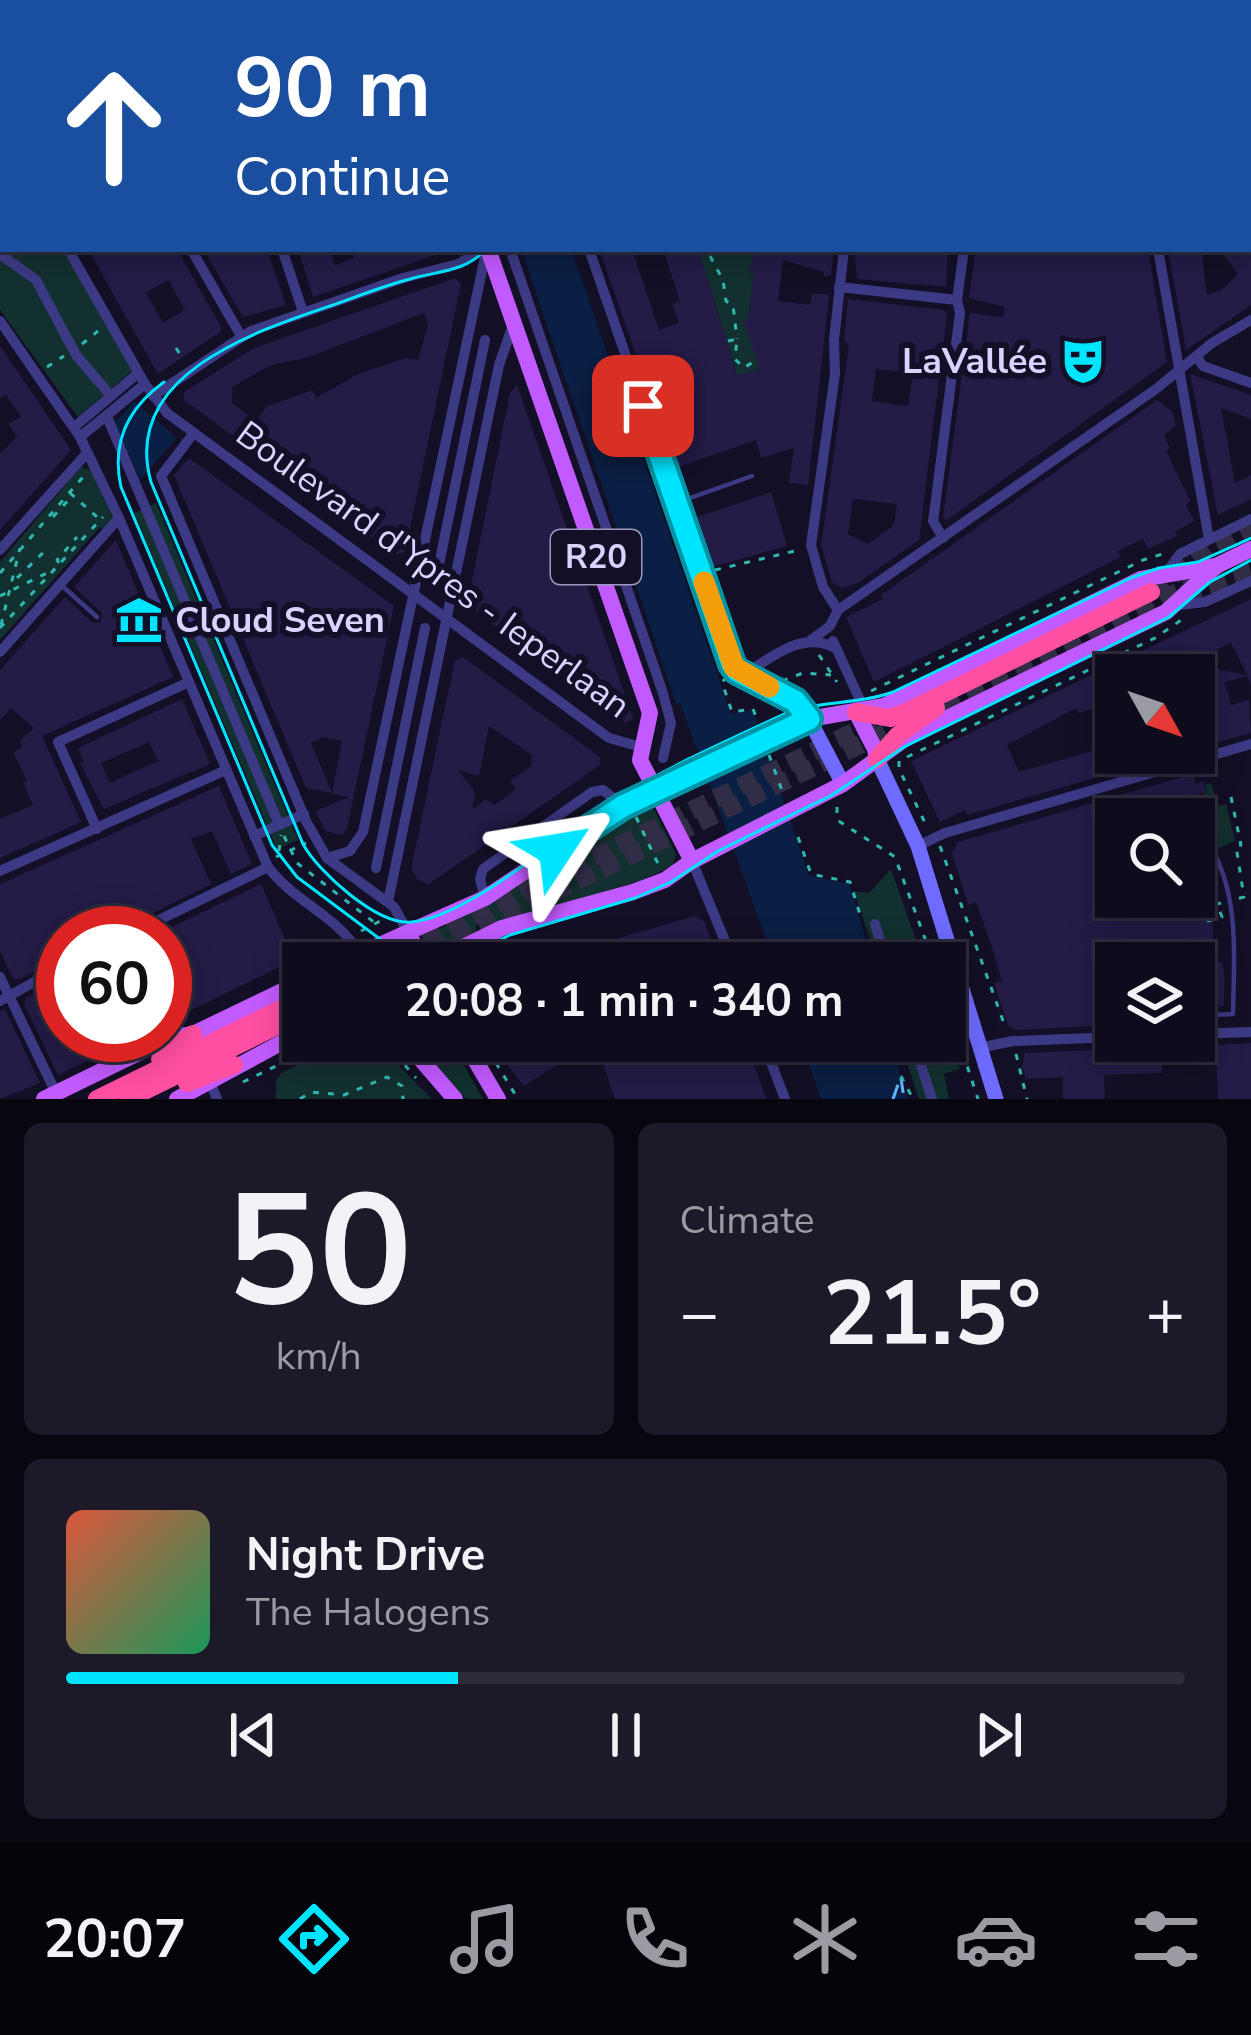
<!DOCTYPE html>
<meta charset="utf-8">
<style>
body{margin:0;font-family:"Nunito Sans",sans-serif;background:#1c1929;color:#f1f3f6;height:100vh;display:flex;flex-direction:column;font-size:45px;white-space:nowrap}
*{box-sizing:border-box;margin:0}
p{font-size:39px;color:#9b9ba3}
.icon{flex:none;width:66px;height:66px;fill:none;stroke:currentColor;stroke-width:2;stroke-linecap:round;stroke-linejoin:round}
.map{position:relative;height:1099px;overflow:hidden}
.drawer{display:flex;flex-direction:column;gap:24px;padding:24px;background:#08060f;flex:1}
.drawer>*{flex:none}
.banner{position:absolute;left:0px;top:0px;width:1251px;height:252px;box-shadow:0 6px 30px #0003,0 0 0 3px #2e2b3b;background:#1a4fa0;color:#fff;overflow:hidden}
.needle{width:78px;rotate:130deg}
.fabs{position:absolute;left:1095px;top:654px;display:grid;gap:24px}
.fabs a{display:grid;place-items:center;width:120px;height:120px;border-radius:0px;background:#0e0b1c;box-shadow:0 6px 30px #0003,0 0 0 3px #2e2b3b;font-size:60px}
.speed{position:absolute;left:36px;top:906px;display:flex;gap:24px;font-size:60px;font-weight:700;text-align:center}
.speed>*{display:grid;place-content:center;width:156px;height:156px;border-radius:50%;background:#0e0b1c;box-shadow:0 6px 30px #0003,0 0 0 3px #2e2b3b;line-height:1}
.speed .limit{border:18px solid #d22;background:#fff;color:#111}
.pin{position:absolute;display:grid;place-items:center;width:102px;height:102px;color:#fff;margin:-51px;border-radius:24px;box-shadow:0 6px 18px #0006}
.me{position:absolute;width:132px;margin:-66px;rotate:57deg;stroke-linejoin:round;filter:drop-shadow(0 0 9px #0008)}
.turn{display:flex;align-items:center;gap:42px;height:252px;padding:0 36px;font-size:54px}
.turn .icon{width:156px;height:156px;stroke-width:2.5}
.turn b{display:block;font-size:84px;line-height:102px}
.big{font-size:90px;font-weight:700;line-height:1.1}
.drawer .card{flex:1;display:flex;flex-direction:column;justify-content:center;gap:18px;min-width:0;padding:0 42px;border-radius:18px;background:#1c1929}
.drawer .dial{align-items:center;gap:0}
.dial b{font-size:156px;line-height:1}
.song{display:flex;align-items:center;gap:36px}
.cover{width:144px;height:144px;border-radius:18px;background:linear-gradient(135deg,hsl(10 70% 55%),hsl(150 70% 35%))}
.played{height:12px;border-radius:6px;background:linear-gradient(90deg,#00e5ff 35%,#2e2b3b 35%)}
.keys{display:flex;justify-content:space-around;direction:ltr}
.heat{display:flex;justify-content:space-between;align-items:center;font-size:66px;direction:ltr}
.drawer .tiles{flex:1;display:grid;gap:24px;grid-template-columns:1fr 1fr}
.card:last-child{grid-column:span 2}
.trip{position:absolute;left:282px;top:942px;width:684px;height:120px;border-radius:0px;background:#0e0b1c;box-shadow:0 6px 30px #0003,0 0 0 3px #2e2b3b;font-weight:700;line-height:120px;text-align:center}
.tabs{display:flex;height:192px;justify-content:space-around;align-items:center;background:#06040b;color:#9b9ba3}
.tabs .icon{width:84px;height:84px}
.tabs .on{color:#00e5ff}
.tabs b{font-size:54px;color:#f1f3f6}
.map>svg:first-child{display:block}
.green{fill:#12302f}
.water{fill:#0a1f44}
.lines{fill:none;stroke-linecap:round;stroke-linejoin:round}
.ferry{stroke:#62b6ff;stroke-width:3;stroke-dasharray:15 12;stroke-linecap:butt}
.building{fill:#241b47;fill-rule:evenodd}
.highway-tunnel{stroke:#312d47;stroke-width:18;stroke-dasharray:18 9;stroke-linecap:butt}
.path{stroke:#2fb8b0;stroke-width:3;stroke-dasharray:6 9;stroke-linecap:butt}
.lane{stroke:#3d3a85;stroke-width:4.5}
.street{stroke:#3d3a85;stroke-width:10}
.secondary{stroke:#6f6bff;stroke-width:15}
.primary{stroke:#c25bff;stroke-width:16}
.highway{stroke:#ff4fa3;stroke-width:18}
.tram{stroke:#00e5ff;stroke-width:3}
.primary-bridge{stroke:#c25bff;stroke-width:16}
.route-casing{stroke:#0095a6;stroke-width:30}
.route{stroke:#00e5ff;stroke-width:21}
.slow{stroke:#f59e0b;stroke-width:21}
.labels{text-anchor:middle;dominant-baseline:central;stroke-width:12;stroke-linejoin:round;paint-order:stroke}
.shield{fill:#130f26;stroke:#9e99be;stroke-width:3}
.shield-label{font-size:33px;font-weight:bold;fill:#d9d4ff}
.poi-label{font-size:36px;font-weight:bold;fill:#d9d4ff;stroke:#130f26;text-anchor:end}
.street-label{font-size:36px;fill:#d9d4ff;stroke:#130f26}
</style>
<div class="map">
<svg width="1251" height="1099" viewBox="0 0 1251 1099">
<rect width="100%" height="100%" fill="#130f26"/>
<!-- green -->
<g class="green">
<path d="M0,142L3,249H64L133,370L78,417L0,310Z"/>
<path d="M698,249H757L749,272L754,274L748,320L745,319L760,370L749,372L751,380L740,384Z"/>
<path d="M81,467L91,470L113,519L103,529L100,527L0,640V562Z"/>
<path d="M156,503L298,840L277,849L134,513Z"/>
<path d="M1211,783L1219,806L1226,804L1235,841L1219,848L1200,826H1194V819H1181L1179,812L1202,804L1200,796L1207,792L1205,785Z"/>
<path d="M647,804L655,811L676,854L672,866L642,880L488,929L476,924L477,934L440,951L427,946L431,933C506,896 572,835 647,804Z"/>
<path d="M891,869L924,963H878L854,891L869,893Z"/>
<path d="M945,1025L960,1069L944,1074L949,1099H919L900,1041H945Z"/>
<path d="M346,1041H383L401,1068L432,1099H276V1081L281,1073Z"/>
<path d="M416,1041H450L483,1099H466Z"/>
</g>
<!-- water -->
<g class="water">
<path d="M521,249H571L731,714L753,710L809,876L849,884L873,963H775L680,703H676Z"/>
<path d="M134,401L177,438L140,480L115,423Z"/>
<path d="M801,1041H893L890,1043L908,1099H821Z"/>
</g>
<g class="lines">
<!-- ferry -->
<g class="ferry">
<path d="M901,1078L904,1099"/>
<path d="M893,1099L901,1076"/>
</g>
</g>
<!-- building -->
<g class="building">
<path d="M88,249H177L221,327L220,332L158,374ZM168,280L185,310L163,323L146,293Z"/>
<path d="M203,249H267L286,305L243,317Z"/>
<path d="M298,249H329L335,265L354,258L351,249L447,251L313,297Z"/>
<path d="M599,249H632L659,330L679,323L672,304L680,301L663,249H698L737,375L760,370L743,319L748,320L754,274L748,273L756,249H834L831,275L824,276V272L783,260L778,301L810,305L812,294H827L829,297L808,485L789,483L794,448L761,458L756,440L675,468Z"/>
<path d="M854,249H948L946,287L857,279Z"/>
<path d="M976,249H1148L1167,362L947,520L943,518L970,313L1003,317L1005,307L969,298Z"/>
<path d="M1168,249H1201L1207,295L1221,290L1238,274L1219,249H1251V305L1186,350Z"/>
<path d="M455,278L461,284L405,552L396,555L184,400V392L254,348ZM424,313L428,325L418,360L406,358L358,374L316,398L313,390L267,406L256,421L232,403V387L271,365L306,358Z"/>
<path d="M848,299L944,310L947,315L919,540L858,583L843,588L832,583L821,545L849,345L844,340ZM876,369L913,373L908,406L872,401ZM853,499L897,504L894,525L868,544L848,534Z"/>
<path d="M0,346L71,450L0,530V454L17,437L8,424L21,417L6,395L0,399Z"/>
<path d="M1190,374L1251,395V419L1221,408L1235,483L1251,475V499L1218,515Z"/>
<path d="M517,385L633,718L626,723L467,605L510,393Z"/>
<path d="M1157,400L1173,412L1176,426L1164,435L1170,449L1166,451L1190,500L1186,505L1194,521L1175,532L1177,536L1148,549L1143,539L1118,551L1121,557L874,682L846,617L883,599L881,595Z"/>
<path d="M189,458L394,606L347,828L342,835L325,831L316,811L349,797L332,794L342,741L323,737L311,743L332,793L306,788L174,475Z"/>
<path d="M771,492L787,546L709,568L692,519Z"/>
<path d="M116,540L173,677L42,736L81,822L0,858V819L33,805L23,783L27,781L13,752L22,747L20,741L34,728L11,708L0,720V670L65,597L93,623L101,622L102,613L74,587Z"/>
<path d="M1251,599V684L1247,676L1225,682L1231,705L1249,700L1251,733L1194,749V665L1247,675L1231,643L1164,675H1116L1109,703L1079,713L1076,708L1007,745L1019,772L1116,744V753H1169V756L967,815L965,810L940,822L911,761Z"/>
<path d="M463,657L600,757V765L429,884L418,880L411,869L455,660ZM489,726L532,755L531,766L510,781L516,789L495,805L486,799L472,810L475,792L458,770L479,776Z"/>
<path d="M182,699L210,764L104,809L80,763L84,762L78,748ZM149,742L158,761L110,783L101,763Z"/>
<path d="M1193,774L1196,784L1203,781L1206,792L1199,794L1201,803L1182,809L1185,819H1116V897H1194L1197,861L1213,915L1212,963L1222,962L1224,972V1006H1194V963H1116V1025L1015,1030L1008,1025L994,983L1002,981L990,941L976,902L968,905L952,853L958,842Z"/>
<path d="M219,786L252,864L231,874L212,831L191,839L211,884L113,933H63V956L18,980L13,978L0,951V884Z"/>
<path d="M261,884L294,960L165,1023V930Z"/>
<path d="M695,916L704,921L715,952L684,963H576L572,951L596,948L595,945Z"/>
<path d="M63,977V1035H139L58,1075L24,1004L26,998Z"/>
<path d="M5,1009L40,1083L0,1099V1011Z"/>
<path d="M489,1041H593L524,1086Z"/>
<path d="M595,1041H746L766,1099H615Z"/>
<path d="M1251,1043V1099H1218L1216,1045Z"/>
<path d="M1161,1047L1162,1073L1104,1075L1105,1099H1063V1077L1026,1079L1022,1067L1025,1053Z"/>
</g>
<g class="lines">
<!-- highway-tunnel -->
<g class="highway-tunnel">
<path d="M1151,592L1214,544L1251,526"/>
<path d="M1183,594L1251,572"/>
<path d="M375,963L874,722"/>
<path d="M407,963L1192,585"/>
</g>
<!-- path -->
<g class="path">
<path d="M0,152L3,157"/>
<path d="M723,249L710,256L723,280L726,301L733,305L737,339"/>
<path d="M728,341L737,339L735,359L744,368L757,359"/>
<path d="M82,344L98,331"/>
<path d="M176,348L183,359"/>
<path d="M47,367L64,356"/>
<path d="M70,493L97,517"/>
<path d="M53,517L72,496"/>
<path d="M59,563L57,560L77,537"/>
<path d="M715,570L799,550"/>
<path d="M0,573L83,477"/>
<path d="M17,578L46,550"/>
<path d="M0,596L47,573"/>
<path d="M1,625L20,548"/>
<path d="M0,628L103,517"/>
<path d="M819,655L837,682"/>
<path d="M727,677L722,682L732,712L753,709L756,717"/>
<path d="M782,681L803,673L831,675"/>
<path d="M871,691L1143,560L1166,553"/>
<path d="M769,755L784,796"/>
<path d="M907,757L1155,638L1187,616"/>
<path d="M899,761V769L928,829"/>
<path d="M1231,797L1241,845L1236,846L1244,897L1236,899"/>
<path d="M837,807V820L895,857L934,963"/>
<path d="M636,817L660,868"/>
<path d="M284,836L297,863L375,923"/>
<path d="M798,837L811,874L850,882L862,921"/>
<path d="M940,846L1006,1029"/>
<path d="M279,851L281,835"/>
<path d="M276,857L306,843"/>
<path d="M1207,921L1222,917L1217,904L1221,903"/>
<path d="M361,931L384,919"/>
<path d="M945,997L953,1023"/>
<path d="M958,1038L978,1099"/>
<path d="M488,1050L518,1099"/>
<path d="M395,1054L416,1078"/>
<path d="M1016,1054L1027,1099"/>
<path d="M901,1076L913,1099"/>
<path d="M243,1082L328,1041"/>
<path d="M300,1099L311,1092L344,1095L387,1077L402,1086L403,1099"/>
</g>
<!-- lane -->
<g class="lane">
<path d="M676,503L752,476"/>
<path d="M61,585L97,617"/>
<path d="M1194,830L1199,829C1241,883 1234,948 1233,1014L1194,1016"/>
</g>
<!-- street -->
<g class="street">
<path d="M57,0L58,3"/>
<path d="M432,0L433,3"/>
<path d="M504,0L505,3"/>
<path d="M572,0L575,3"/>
<path d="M866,0L869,3"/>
<path d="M973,0L974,3"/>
<path d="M1099,0L1107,3"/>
<path d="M1219,0L1220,3"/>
<path d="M6,3L9,0"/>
<path d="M192,3L205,0"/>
<path d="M1059,3V0"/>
<path d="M1116,3L1128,0"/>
<path d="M1248,80L1251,88"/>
<path d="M0,115L3,113"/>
<path d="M0,133L3,138"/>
<path d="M68,249L145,384L167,413L609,738L641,747"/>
<path d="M191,249L241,336"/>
<path d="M282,249L303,312"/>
<path d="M510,249L662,690L671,723L663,758"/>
<path d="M589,249L732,664L737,671L795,701L809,719"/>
<path d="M1158,249L1209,539"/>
<path d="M0,254L36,280L76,355L111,396"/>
<path d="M839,287L957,300"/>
<path d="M0,321L80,437L119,518L268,867C294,902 338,916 360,954"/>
<path d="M1196,356L1203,366L1251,383"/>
<path d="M153,396L251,331L403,278L458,264L485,249"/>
<path d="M108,419L278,822"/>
<path d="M79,423L136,375"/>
<path d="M193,434L161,476L306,821L327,858L394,907L409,934"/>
<path d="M80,437L145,384"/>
<path d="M943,538L933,521L934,514L960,313L957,300L964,249"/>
<path d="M0,550L87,453"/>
<path d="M1166,573L1180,554L1251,519"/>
<path d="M435,584L485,340"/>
<path d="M1178,605L1205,602L1251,581"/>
<path d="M838,610L823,587L811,545L835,374L834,340L844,249"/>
<path d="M811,640L830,626L838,610L1156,389L1212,343L1251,320"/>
<path d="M833,641L860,700L856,711"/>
<path d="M0,652L119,518"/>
<path d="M744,675C771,657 803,630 835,648"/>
<path d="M97,829L58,742L189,682"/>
<path d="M254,836L304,814"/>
<path d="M918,846L945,833L1251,744"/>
<path d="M327,858L350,851L363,832L486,252"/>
<path d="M692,861L734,963"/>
<path d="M376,868L425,628"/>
<path d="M0,871L226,770"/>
<path d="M485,898L480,879L483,869L592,792L603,790L623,806"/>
<path d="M388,902L499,365L513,325"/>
<path d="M875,924L887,963"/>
<path d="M132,933L268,867"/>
<path d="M0,977L56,1093"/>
<path d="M0,1001L63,966"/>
<path d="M1194,1034L1251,1032"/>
<path d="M945,1036L948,1035"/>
<path d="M763,1041L785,1099"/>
<path d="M913,1041L932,1099"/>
<path d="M979,1048L1013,1041L1116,1037"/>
<path d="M210,1082L217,1099"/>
</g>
<!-- secondary -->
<g class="secondary">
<path d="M809,719L843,784"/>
<path d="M877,759L918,846L996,1099"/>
</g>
<!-- primary -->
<g class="primary">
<path d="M404,0L405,3"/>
<path d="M488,249L650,713L640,760L692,861"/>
<path d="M856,712L875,749L877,759"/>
<path d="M762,739L809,719L884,706L1141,579L1216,566L1251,549"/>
<path d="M409,934L423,963"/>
<path d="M339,963L485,898L623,806L705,769"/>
<path d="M431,963L502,928L633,892L665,880L692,861L843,784L906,738L1166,612L1216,566"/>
<path d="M405,1041L455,1099"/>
<path d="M464,1041L498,1099"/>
<path d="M44,1099L169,1038L193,1034L303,981"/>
<path d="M177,1099L303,1031"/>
</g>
<!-- highway -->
<g class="highway">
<path d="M856,712L890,718L904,713L1151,592"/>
<path d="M877,759L898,735L936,708"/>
<path d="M160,1059L193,1034"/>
<path d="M187,1083L234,1065"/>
<path d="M97,1099L303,998"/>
<path d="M128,1099L303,1013"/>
</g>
<!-- tram -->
<g class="tram">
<path d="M420,0L421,3"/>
<path d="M486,249C466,272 437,271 410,279C383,286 356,297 330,306C253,332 121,376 151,482L303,844C318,872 378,926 412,922C474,915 570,826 626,793C676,763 731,739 784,714C820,700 857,705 893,692L1131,578L1159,568L1198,562L1251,538"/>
<path d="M164,382C128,408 111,442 121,487L272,845L297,877L412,963"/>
<path d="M451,963L510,935L635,898L671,882L718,851L832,795L904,747L1169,617L1210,582L1251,560"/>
</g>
<!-- primary-bridge -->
<path class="primary-bridge" d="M705,769L762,739"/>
</g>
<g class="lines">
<defs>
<path id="route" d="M556,850L623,806L809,719L795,701L737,671L732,664L643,406"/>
</defs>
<!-- route casing -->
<use href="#route" class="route-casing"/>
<!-- route -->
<use href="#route" class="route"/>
<!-- slow -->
<path class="slow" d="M704,582L734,667L769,687"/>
</g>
<!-- icons -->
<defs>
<symbol id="theatre-bare" viewBox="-9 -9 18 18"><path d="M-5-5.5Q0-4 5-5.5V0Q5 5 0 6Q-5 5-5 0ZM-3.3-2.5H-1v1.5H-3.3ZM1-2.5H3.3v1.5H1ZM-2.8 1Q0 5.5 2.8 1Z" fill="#00e5ff" stroke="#130f26" stroke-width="2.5" paint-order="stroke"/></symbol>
<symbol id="museum-bare" viewBox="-9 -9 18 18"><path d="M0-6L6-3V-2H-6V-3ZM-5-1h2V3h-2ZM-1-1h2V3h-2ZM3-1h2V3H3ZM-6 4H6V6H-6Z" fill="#00e5ff" stroke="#130f26" stroke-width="2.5" paint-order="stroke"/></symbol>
</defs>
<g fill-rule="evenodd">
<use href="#theatre-bare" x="1050" y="328" width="66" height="66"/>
<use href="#museum-bare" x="106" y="587" width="66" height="66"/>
</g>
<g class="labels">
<!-- shield labels -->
<rect class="shield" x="551" y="530" width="90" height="54" rx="9"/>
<g class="shield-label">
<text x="596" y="557">R20</text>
</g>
<!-- poi labels -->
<g class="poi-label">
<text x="1047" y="361">LaVallée</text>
<text x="175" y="620" text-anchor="start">Cloud Seven</text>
</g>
<!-- street labels -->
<g class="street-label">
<text transform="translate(433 570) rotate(36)">Boulevard d'Ypres - Ieperlaan</text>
</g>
</g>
</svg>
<div class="fabs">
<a><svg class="needle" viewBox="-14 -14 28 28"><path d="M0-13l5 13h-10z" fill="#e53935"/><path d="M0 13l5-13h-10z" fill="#9b9ba3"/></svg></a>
<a><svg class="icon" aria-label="search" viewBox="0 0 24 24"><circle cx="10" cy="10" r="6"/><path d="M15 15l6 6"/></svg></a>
<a><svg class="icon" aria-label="layers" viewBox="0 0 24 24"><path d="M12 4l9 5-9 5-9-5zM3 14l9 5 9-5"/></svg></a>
</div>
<div class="speed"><div class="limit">60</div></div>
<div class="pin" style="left:643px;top:406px;background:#d93025"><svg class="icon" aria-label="arrive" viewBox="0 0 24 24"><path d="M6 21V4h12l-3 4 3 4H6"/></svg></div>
<svg class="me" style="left:556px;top:850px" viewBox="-20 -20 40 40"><path d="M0-17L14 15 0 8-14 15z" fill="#00e5ff" stroke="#fff" stroke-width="4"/></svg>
<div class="trip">20:08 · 1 min · 340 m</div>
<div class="banner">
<div class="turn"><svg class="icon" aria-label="ahead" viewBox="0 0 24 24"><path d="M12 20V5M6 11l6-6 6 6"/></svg><div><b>90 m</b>Continue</div></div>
</div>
</div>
<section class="drawer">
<div class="tiles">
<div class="card dial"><b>50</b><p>km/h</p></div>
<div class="card"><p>Climate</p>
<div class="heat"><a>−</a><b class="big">21.5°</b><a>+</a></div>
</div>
<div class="card">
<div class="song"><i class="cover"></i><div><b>Night Drive</b><p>The Halogens</p></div></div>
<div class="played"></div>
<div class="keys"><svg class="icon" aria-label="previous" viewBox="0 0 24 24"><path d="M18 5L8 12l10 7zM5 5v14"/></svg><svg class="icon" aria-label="pause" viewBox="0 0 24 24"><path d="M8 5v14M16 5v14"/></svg><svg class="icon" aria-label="next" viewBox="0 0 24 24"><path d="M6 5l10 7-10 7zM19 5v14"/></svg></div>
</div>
</div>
</section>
<nav class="tabs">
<b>20:07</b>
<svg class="icon on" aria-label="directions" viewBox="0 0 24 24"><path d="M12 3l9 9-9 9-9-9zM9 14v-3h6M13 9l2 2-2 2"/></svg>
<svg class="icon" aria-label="music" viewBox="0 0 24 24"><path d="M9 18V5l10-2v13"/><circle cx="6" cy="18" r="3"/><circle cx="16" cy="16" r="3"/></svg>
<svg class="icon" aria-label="phone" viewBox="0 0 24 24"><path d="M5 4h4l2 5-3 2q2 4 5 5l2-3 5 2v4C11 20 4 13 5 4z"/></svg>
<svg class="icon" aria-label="climate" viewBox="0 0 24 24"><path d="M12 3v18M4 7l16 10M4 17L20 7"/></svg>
<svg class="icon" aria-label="car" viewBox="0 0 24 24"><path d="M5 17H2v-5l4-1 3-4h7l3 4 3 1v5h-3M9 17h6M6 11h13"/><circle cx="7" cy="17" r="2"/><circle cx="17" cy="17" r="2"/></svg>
<svg class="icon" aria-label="filters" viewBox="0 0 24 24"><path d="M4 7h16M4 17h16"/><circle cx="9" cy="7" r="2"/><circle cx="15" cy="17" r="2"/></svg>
</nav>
